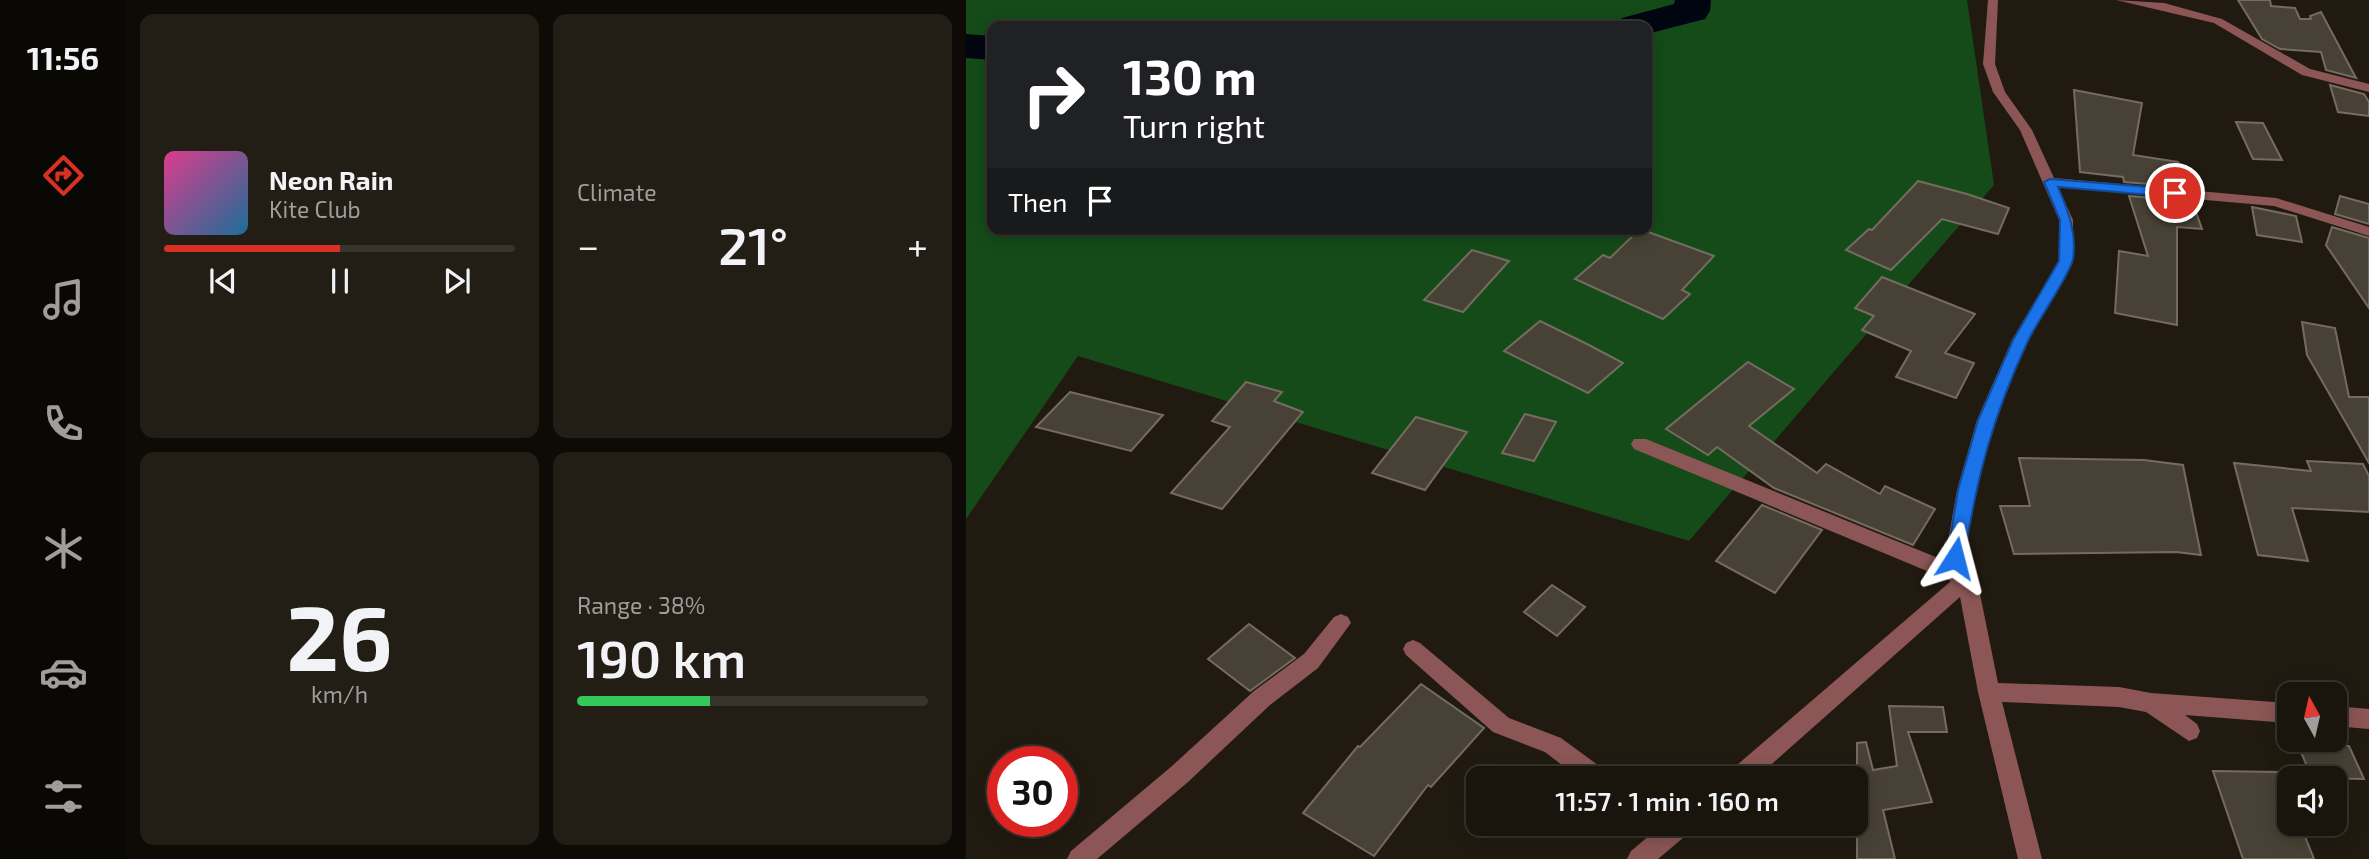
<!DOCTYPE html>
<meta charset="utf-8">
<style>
body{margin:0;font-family:"Exo 2",sans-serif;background:#221d15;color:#f1f3f6;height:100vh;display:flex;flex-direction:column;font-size:26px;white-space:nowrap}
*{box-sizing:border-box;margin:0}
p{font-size:23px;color:#9f9e9d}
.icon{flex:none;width:38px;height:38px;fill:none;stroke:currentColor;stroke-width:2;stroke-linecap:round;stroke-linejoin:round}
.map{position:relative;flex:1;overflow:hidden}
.details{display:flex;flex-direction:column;gap:14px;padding:14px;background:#0e0b07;width:840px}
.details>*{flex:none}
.guide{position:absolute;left:21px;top:21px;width:665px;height:214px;border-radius:14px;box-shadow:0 4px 18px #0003,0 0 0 2px #37332d;background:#202124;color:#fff;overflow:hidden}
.needle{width:46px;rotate:352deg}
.fabs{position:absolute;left:1311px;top:682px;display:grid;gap:14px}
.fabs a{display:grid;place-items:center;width:70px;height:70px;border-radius:14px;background:#19140c;box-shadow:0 4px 18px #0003,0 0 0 2px #37332d;font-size:35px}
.speed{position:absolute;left:21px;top:746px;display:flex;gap:14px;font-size:35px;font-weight:700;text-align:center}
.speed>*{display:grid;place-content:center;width:91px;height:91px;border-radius:50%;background:#19140c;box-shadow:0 4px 18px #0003,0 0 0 2px #37332d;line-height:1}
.speed .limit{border:10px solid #d22;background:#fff;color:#111}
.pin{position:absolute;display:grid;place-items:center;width:60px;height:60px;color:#fff;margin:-30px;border:4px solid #fff;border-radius:50%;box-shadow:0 2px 7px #0007}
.me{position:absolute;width:77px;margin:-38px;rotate:9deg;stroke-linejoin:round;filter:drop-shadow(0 0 5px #0008)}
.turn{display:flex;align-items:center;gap:24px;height:147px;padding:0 21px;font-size:32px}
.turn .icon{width:91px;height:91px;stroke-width:2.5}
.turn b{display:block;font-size:49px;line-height:60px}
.then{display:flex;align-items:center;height:66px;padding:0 21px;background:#0003;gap:14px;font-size:26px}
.big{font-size:52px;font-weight:600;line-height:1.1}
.details .widget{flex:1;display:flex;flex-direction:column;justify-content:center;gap:10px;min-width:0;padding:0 24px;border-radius:14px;background:#221d15}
.details .dial{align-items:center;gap:0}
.dial b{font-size:91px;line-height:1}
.song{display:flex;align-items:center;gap:21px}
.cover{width:84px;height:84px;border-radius:10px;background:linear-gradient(135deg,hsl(330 70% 55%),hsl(200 70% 35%))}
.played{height:7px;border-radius:4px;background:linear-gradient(90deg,#d93025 50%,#37332d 50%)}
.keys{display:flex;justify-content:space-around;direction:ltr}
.heat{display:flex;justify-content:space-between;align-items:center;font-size:38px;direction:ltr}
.charge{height:10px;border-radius:5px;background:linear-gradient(90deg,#34c759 38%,#37332d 0)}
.details .tiles{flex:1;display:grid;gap:14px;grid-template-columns:repeat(2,1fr)}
.trip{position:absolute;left:500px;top:766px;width:402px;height:70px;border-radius:14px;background:#19140c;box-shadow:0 4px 18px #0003,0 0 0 2px #37332d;font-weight:600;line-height:70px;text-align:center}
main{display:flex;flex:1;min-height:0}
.tabs{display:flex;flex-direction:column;width:126px;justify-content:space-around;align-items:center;background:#0a0805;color:#9f9e9d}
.tabs .icon{width:49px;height:49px}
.tabs .selected{color:#d93025}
.tabs b{font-size:32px;color:#f1f3f6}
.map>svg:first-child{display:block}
.forest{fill:#144b18;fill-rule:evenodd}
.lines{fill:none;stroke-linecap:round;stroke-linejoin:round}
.river{fill:#000611;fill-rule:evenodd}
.building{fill:#484135;stroke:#746c60;stroke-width:2}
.street{fill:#8c5656;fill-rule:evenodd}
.route{fill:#1a73e8;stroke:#114b97;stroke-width:2}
</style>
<main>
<nav class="tabs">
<b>11:56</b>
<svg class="icon selected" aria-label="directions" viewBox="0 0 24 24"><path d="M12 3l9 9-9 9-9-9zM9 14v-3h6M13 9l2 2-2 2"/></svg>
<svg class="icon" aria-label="music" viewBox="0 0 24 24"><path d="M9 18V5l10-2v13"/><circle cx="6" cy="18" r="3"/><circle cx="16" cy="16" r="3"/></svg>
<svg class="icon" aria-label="phone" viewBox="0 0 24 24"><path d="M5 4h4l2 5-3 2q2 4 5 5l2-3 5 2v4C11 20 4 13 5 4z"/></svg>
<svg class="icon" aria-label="climate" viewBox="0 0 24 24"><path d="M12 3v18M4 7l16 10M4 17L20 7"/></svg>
<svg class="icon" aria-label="car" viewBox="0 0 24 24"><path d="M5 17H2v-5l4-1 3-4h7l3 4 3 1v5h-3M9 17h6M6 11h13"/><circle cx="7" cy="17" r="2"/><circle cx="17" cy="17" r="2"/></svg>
<svg class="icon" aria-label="filters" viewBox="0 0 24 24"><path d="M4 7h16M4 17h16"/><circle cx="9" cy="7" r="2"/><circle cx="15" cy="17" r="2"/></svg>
</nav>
<section class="details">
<div class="tiles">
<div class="widget">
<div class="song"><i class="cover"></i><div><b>Neon Rain</b><p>Kite Club</p></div></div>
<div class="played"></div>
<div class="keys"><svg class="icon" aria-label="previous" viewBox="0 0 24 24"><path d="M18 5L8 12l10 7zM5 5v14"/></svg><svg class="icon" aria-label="pause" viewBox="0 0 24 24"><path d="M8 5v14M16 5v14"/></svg><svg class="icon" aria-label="next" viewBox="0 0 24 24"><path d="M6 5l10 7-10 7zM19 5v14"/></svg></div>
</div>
<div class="widget"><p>Climate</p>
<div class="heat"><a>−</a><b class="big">21°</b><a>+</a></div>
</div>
<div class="widget dial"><b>26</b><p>km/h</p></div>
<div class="widget"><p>Range · 38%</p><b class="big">190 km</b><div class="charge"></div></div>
</div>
</section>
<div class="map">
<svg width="1403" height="859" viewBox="0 0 1403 859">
<rect width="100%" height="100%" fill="#211a10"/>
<!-- forest -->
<path class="forest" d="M0,0H1001L1028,185L723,541L112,356L0,519ZM26,26H681V229H26Z"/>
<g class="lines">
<!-- river -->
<g class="river">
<path d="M709,0H745L744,11L739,19L681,34V26H650L656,18L708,4Z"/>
<path d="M0,34L26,36V60L0,58Z"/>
</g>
</g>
<!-- building -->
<g class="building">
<path d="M1272,0H1304L1305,6L1329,8L1334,19H1345L1344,16L1355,12L1390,78L1360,70L1355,52L1314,49L1296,39Z"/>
<path d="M1364,85L1398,94L1403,102V116L1372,112Z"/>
<path d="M1108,90L1176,103L1167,155L1212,162L1221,187L1158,182L1157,177L1114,172Z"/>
<path d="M1270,122L1297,123L1316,160L1287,159Z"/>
<path d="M952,181L1001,194L1043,208L1032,234L976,219L925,270L880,250L903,229L906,230Z"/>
<path d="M1163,196L1226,201L1236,229L1211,227V325L1149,313L1153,251L1182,256Z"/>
<path d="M1374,196L1403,204V224L1369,214Z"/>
<path d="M1286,207L1330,216L1336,242L1291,235Z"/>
<path d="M1366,227L1403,238V308L1360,245Z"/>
<path d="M674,229L748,256L716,290L724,294L697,319L609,279L637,255L644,258Z"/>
<path d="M506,250L543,261L497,312L458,300Z"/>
<path d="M916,277L1009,314L979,353L1008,363L990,398L930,377L945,351L896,330L908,316L889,308Z"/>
<path d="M574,321L621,344L657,363L622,393L538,351Z"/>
<path d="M1336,322L1369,328L1383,397H1403V463L1341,355Z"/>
<path d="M782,362L828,389L783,426L851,473L860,464L914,494L919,486L969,509L947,545L808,488L751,447L742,455L700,429Z"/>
<path d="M280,382L316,392L308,401L337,412L256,509L205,493L264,427L246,421Z"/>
<path d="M104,392L197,415L165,451L70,427Z"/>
<path d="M559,414L590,422L568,461L536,453Z"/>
<path d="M450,417L501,432L459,490L406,473Z"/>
<path d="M1053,458L1178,460L1217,465L1235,555L1210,552L1048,554L1034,506H1064Z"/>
<path d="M1341,461L1397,464L1403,476V512L1326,508L1342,561L1292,555L1268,463L1345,471Z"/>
<path d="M796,505L856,530L809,593L750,561Z"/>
<path d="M586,585L619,607L591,636L558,612Z"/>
<path d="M283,624L329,658L284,691L242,659Z"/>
<path d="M455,684L518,728L465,787L462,785L408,856L337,813L392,746L394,747Z"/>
<path d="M923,706L977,707L981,732H942L966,802L917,810L929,859H891V743L900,742L907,770L931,766Z"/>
<path d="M1332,745L1383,746L1398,779L1346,778Z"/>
<path d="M1247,771L1314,772L1323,796V824H1334L1348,859H1277Z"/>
</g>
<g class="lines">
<!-- street -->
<g class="street">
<path d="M1022,0H1032L1029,64L1039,92L1066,130L1088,178L1310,198L1403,227V236L1308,206L1092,187L1107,220V261L1062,340L1029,420L1009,490L999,557L1011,579L1032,683L1153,687L1185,693L1323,703V723L1219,715L1231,724L1234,731L1231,738L1223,741L1180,712L1153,707L1036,702L1076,859H1052L1012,692L994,597L789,779H761L764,771L985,581L668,449L665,444L668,439H680L982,562L979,558L991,490L1011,420L1046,340L1093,261V220L1054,130L1027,92L1017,64Z"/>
<path d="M1150,0L1198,3L1256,19L1344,69L1403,84V92L1336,75L1248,23Z"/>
<path d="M375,614L382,617L385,623L352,668L304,705L222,782L131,859H101L105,851L206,766L288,691L338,654L368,617Z"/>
<path d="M447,640L454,643L543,718L595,738L640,771L643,779H614L579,752L527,732L440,655L437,649L440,643Z"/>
<path d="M1368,706L1403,709V729L1368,726Z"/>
<path d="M697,824H728L724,832L692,859H661L665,851Z"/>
</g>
</g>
<!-- route -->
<path class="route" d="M1084,179L1209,189L1216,193L1209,197L1092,187C1102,211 1111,232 1107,259C1103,277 1070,322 1061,343C1026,418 1011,477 998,558L996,563L989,565L983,563L981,558L992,490L1012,420L1047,340L1093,261L1094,220L1078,182Z"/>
</svg>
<div class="fabs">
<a><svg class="needle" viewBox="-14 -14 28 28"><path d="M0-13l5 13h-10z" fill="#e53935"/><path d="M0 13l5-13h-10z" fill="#9f9e9d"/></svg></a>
<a><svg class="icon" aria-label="sound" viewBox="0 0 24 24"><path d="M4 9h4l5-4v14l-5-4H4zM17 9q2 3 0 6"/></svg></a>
</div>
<div class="speed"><div class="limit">30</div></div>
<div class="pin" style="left:1209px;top:193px;background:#d93025"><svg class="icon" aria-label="arrive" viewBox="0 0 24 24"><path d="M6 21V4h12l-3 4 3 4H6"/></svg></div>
<svg class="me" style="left:989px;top:558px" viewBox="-20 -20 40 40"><path d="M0-17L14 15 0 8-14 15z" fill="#1a73e8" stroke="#fff" stroke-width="4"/></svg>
<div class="trip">11:57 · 1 min · 160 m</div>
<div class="guide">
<div class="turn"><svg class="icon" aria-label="right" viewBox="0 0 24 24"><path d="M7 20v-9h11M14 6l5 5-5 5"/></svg><div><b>130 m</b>Turn right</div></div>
<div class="then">Then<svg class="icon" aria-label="arrive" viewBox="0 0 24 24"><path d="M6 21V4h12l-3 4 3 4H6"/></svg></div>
</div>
</div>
</main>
